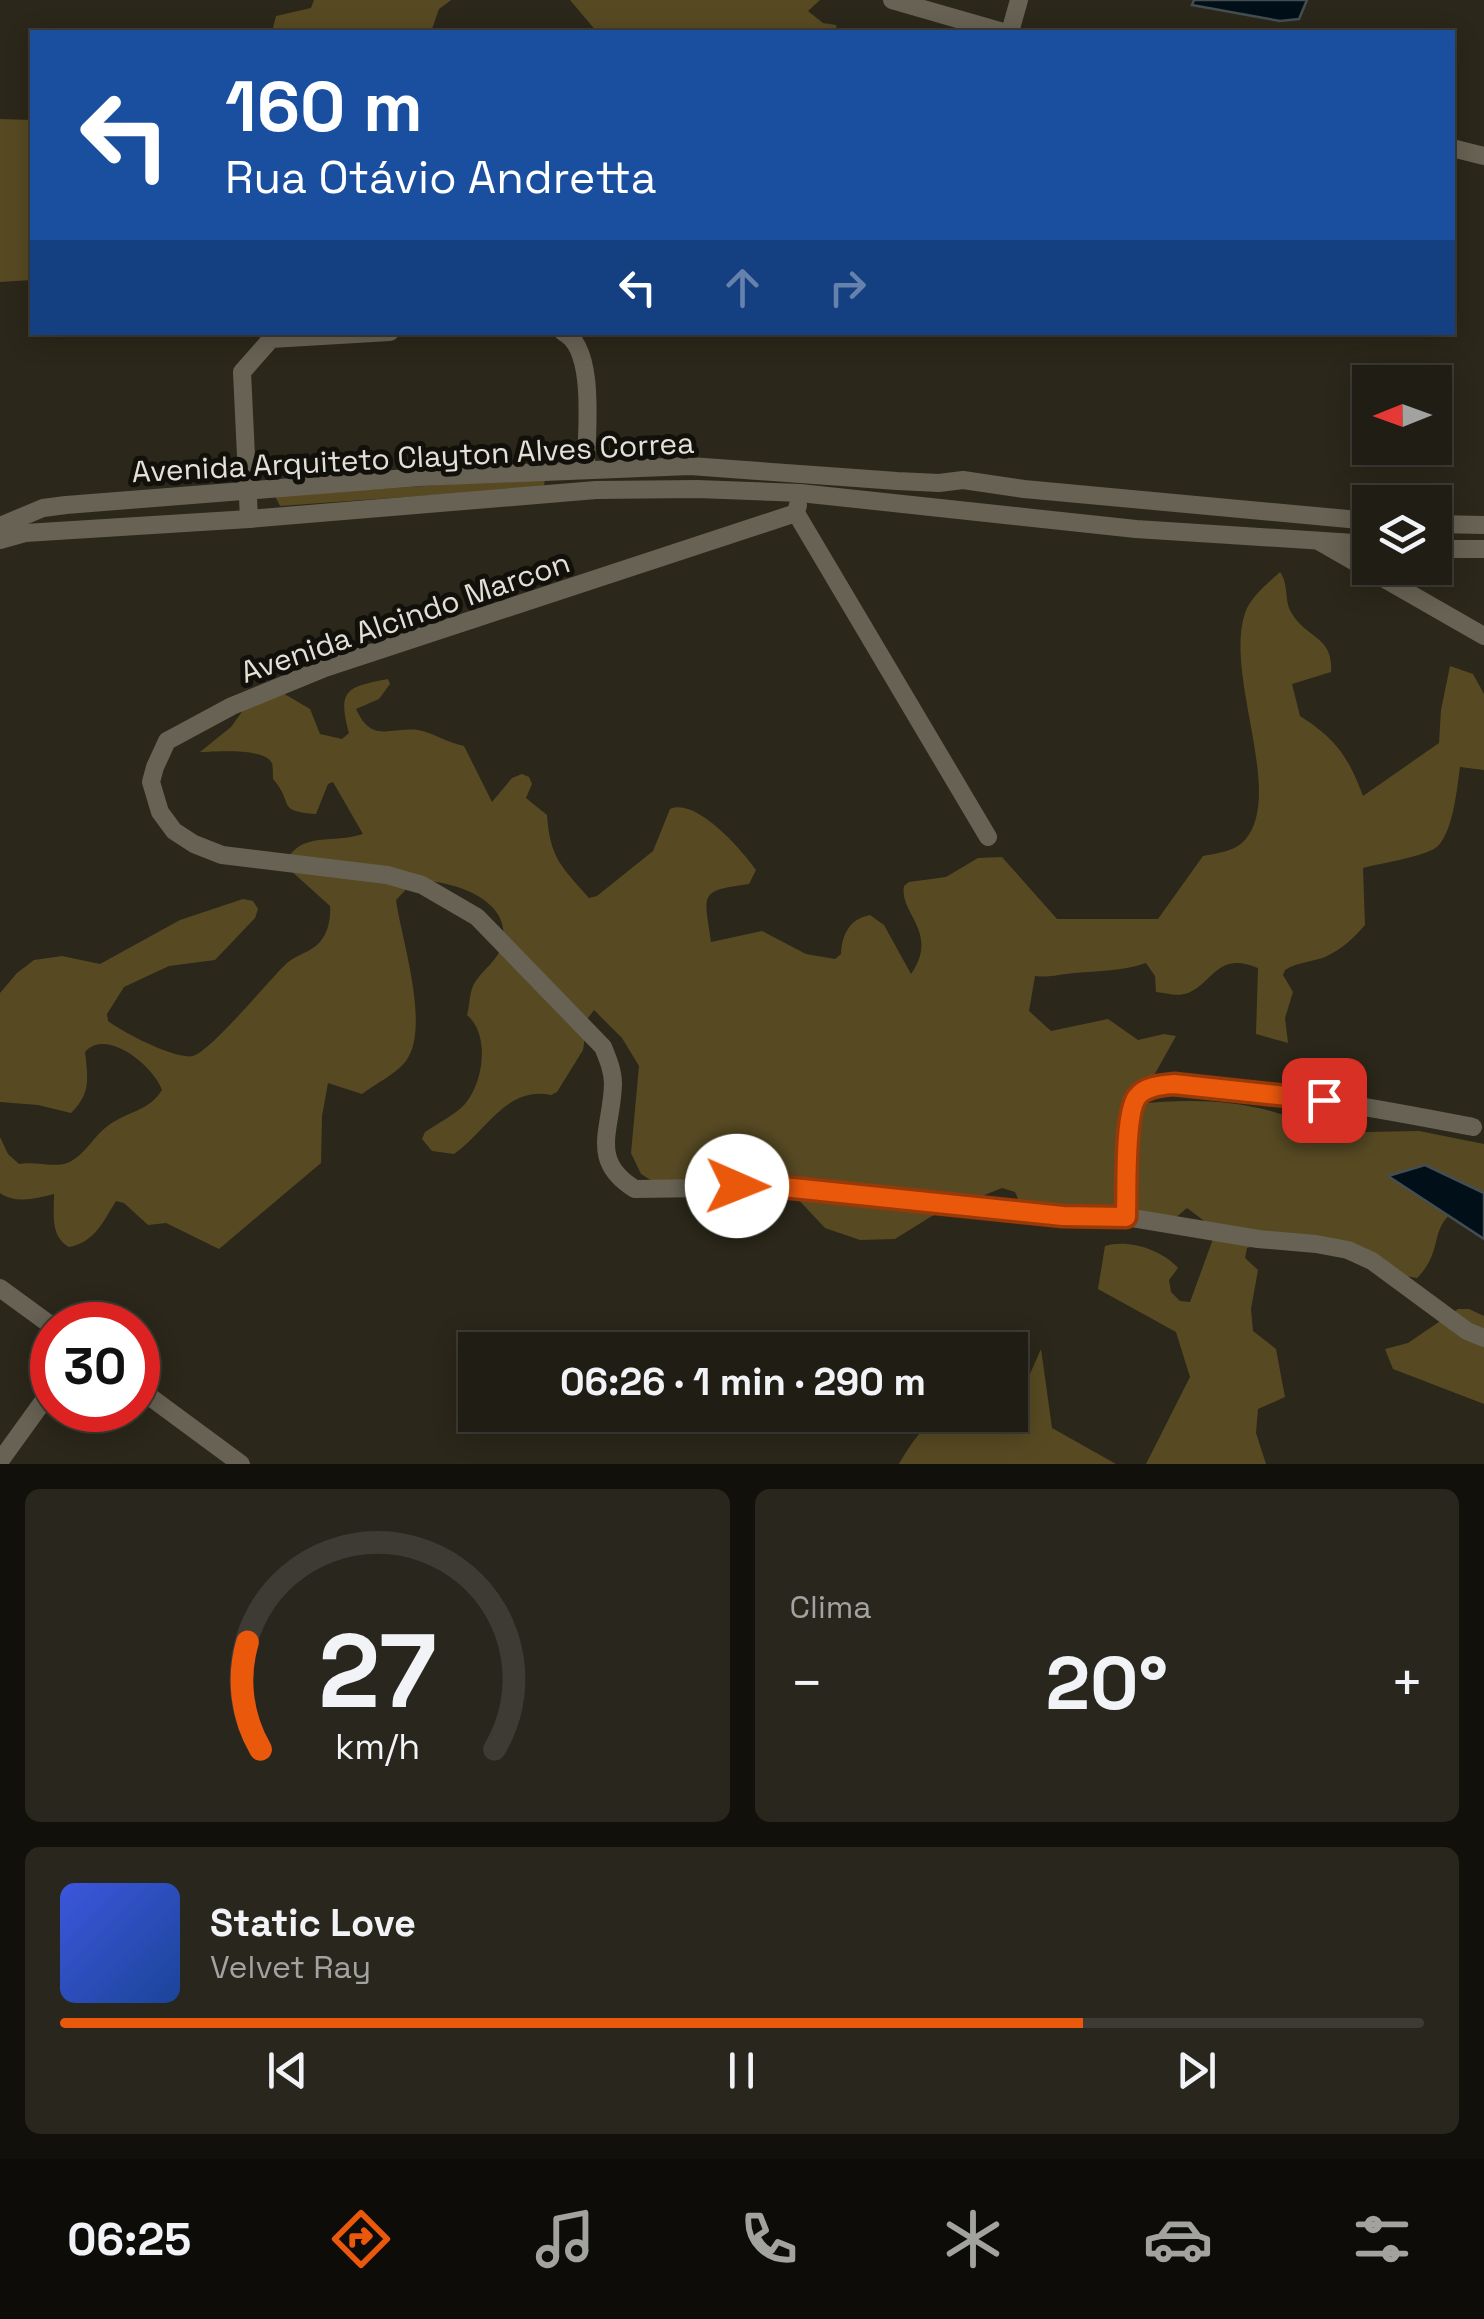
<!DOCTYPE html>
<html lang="pt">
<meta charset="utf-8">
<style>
body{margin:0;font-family:"Space Grotesk",sans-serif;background:#28261d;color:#f1f3f6;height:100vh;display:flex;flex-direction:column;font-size:38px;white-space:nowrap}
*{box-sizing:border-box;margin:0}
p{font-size:32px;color:#a2a2a0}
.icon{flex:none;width:55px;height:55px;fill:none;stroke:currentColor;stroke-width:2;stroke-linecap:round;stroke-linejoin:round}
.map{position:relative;height:1464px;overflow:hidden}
.details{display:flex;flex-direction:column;gap:25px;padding:25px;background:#12100b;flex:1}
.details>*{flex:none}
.guide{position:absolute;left:30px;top:30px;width:1425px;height:305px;border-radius:0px;box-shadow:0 5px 25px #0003,0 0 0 2px #3d3b34;background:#1a4fa0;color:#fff;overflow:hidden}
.needle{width:65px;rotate:269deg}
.tools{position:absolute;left:1352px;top:365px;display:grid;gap:20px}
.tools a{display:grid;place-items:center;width:100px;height:100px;border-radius:0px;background:#201d14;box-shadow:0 5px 25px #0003,0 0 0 2px #3d3b34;font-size:50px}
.speed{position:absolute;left:30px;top:1302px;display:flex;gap:20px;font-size:50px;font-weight:700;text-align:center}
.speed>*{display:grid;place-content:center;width:130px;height:130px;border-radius:50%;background:#201d14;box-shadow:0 5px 25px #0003,0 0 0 2px #3d3b34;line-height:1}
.speed .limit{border:15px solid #d22;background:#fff;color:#111}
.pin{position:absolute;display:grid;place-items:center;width:85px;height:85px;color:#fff;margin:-42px;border-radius:20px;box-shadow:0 5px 15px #0006}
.me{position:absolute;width:110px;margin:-55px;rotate:91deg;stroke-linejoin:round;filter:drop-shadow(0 0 8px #0008)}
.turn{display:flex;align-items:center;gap:35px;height:210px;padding:0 30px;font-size:45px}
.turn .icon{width:130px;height:130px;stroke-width:2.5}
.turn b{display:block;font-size:70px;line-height:85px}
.lanes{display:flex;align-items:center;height:95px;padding:0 30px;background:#0003;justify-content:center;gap:50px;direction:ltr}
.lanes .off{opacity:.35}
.big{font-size:75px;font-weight:700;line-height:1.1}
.details .tile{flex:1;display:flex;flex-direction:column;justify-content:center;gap:15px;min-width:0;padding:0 35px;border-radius:15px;background:#28261d}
.details .dial{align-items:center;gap:0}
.dial svg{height:260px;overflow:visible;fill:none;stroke:#3d3b34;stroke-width:7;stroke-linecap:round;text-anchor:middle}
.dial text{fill:#f1f3f6;stroke:none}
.song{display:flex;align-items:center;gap:30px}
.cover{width:120px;height:120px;border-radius:15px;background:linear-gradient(135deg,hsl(230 70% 55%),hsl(220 70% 35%))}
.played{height:10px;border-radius:5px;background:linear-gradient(90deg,#ea580c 75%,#3d3b34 75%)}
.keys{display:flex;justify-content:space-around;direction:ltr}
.heat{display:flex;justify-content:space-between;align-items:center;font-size:55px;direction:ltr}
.details .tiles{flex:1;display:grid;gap:25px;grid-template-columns:1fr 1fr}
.tile:last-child{grid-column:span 2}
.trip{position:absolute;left:458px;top:1332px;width:570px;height:100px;border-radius:0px;background:#201d14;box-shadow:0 5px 25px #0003,0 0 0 2px #3d3b34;font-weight:700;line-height:100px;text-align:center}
.menu{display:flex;height:160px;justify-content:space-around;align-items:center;background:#0d0c08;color:#a2a2a0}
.menu .icon{width:70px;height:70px}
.menu .selected{color:#ea580c}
.menu b{font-size:45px;color:#f1f3f6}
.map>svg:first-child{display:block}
.green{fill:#574a23}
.water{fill:#000f18;stroke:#444e52;stroke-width:2.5}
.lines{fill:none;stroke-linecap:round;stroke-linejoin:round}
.minor{stroke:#676253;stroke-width:18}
.route-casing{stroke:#983908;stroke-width:25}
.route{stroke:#ea580c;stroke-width:18}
.labels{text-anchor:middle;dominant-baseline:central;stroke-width:10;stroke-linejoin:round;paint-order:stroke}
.street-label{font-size:30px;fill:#e3e0d8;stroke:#12100a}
</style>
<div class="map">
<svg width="1484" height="1464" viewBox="0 0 1484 1464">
<rect width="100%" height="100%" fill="#2b271a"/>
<!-- green -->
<g class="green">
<path d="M314,0H451L439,9L431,32H272L276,16L311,8Z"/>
<path d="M570,0H820L808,11L823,23L836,25L837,32H597Z"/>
<path d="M0,119L32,120V280L0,282Z"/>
<path d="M545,478L544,487L280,506L275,496Z"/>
<path d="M1280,572C1289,584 1284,600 1291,612C1305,638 1334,636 1331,672L1292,684L1300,716C1336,739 1348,756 1363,796L1439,743L1441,710L1450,666L1473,674L1484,694V770L1460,767C1457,787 1453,838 1434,849C1414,859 1385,862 1363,868L1365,925C1355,937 1341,950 1325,957C1311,962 1298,962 1285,970L1283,975L1293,992L1285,1018L1288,1043L1256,1034L1258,968C1217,951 1214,982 1188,993C1178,997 1166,993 1156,992L1155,976L1146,963C1122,971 1100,971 1074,973C1060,974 1050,978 1035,976L1029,1011L1051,1031L1108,1019L1138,1040L1164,1034L1176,1036L1138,1104C1200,1097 1266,1100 1321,1132L1341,1125L1367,1132L1419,1131L1484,1144V1199C1418,1217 1451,1245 1417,1278L1393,1274L1363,1252L1269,1242L1247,1248L1245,1258L1258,1270L1251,1309L1253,1331L1276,1349L1285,1397L1258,1409L1256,1433L1266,1464H1146L1190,1377L1176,1332L1098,1289L1105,1246C1129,1239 1162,1250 1178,1268L1169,1280L1171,1292L1180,1301L1190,1302L1213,1239L1211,1226L1187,1208L1174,1219L1021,1205L1015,1192L1002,1188L932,1216L895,1239L860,1240L825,1228L795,1196L657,1184L641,1174L631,1153L639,1066L622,1038L594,1010L588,1018L583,1050L557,1092L551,1095C506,1086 488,1130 454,1154L432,1151L422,1139L425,1132C438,1123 455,1115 465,1104C484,1082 490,1034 467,1015C470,1005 469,993 474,984C481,971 498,960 502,946C515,898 449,880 415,880L396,900C401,938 431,1027 406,1061C396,1074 375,1084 362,1094L328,1083L322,1116L321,1163L219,1249L166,1223L148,1225L124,1203L116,1201C103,1222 95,1242 69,1247C50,1236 54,1214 54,1194C35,1199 16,1204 0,1193V1137L8,1154L19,1164C35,1161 55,1168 67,1163C84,1157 94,1135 109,1125C128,1111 148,1112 162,1090C154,1067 107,1027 85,1052C88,1078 91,1094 71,1113L38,1105L0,1102V993L17,973L34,960L62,956L100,964L180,920L243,899L253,901L258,909L255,918L215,960L169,966L124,987L107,1014L108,1021C122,1032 176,1060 193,1056C211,1051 269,980 287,963C296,955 311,952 320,942C328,933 331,918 330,906L289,869L286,861C302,831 333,844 363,834L333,782L328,784L316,814C275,811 295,804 273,779C273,776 273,766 272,763C263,747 216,752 200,752L231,727L249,702L281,692L310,709L320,734L342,739L349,733C337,689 347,687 388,679L390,684L379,699L356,709C372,744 390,727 418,730C432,732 448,743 464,746L492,802L512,778L522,774L529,777L532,784L526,798L547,815C550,858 561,866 589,898L597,896L653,851L670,809C696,797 743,851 756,870L749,884C698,891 704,893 711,942L762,931L806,954L835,959L841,954C842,935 849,919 870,915L884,925L911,974C940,932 899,914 904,886L909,882L946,877L978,858L1002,857L1057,919H1158L1203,856C1217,853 1234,852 1245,840C1285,794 1224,676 1245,613C1251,596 1267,584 1280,572Z"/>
<path d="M1458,1309H1469L1484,1316V1404L1393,1369L1385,1349L1408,1343Z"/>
<path d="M1041,1349L1052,1428L1116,1464H899C905,1454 924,1421 937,1421C939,1421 951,1428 952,1429L973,1415H1010V1385H1025Z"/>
</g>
<!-- water -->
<g class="water">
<path d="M1194,0H1307L1299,19L1280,21L1192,5Z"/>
<path d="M1425,1165L1484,1193V1239L1388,1176Z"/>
</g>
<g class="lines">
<!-- minor -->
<g class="minor">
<path d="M892,0L1003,32"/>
<path d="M1010,32L1019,0"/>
<path d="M1452,148L1484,156"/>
<path d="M563,332C597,348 586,435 586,468"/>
<path d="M798,505L796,513L988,837"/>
<path d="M796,513L325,668L232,706L167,741L155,767L151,782L160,812L174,831L194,844L222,855L387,875L422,885L477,917L603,1047C608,1059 613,1071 613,1084C612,1129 588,1160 635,1189L783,1187L1063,1216L1126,1217L1258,1239L1316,1244L1348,1250L1372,1261L1467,1331L1484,1338"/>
<path d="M249,519L242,372L271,339L390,332"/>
<path d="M1435,524L1484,525"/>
<path d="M0,526L43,508L66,505L420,477L690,466L897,481L939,483L963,480L1024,489L1370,521"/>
<path d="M0,540L25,533L249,519L596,490L697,489L800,493L1136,529L1370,544"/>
<path d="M1320,542L1484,636"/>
<path d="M1435,549H1484"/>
<path d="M1126,1217C1127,1191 1122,1114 1138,1095C1165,1065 1425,1118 1473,1127"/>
<path d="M0,1288L52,1326"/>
<path d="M138,1388L241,1464"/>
<path d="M0,1461L52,1389"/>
</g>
</g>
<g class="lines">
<defs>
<path id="route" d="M737,1186L783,1187L1063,1216L1126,1217C1127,1192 1124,1114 1137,1097C1145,1086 1162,1085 1174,1084L1324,1100"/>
</defs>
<!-- route casing -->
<use href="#route" class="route-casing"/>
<!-- route -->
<use href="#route" class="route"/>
</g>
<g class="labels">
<!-- street labels -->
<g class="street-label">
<text transform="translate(413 457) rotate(-3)">Avenida Arquiteto Clayton Alves Correa</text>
<text transform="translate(405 617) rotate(-19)">Avenida Alcindo Marcon</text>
</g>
</g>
</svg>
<div class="tools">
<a><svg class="needle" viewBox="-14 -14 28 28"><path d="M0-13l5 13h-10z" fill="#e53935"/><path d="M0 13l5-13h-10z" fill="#a2a2a0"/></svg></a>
<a><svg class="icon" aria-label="layers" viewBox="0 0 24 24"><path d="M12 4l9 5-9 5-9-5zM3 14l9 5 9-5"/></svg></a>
</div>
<div class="speed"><div class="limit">30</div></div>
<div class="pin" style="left:1324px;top:1100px;background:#d93025"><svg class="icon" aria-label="arrive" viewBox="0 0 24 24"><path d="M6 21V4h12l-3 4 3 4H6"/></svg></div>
<svg class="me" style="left:737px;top:1186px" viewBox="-20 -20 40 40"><circle r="19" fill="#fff"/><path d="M0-13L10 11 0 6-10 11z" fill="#ea580c"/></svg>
<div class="trip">06:26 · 1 min · 290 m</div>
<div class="guide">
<div class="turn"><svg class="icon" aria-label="left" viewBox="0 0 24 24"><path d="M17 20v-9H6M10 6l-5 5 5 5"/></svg><div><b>160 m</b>Rua Otávio Andretta</div></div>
<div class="lanes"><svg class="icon" aria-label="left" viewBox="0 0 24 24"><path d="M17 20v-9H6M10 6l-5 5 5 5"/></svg><svg class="icon off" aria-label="ahead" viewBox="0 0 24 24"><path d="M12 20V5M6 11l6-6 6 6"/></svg><svg class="icon off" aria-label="right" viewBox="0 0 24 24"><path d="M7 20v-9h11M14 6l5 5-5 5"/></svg></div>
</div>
</div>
<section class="details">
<div class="tiles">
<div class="tile dial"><svg viewBox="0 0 100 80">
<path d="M14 69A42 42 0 1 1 86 69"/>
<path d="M14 69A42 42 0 0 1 10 36" stroke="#ea580c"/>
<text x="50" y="56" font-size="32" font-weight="700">27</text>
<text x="50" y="72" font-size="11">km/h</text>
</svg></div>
<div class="tile"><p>Clima</p>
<div class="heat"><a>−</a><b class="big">20°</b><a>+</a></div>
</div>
<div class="tile">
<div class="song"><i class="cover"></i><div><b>Static Love</b><p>Velvet Ray</p></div></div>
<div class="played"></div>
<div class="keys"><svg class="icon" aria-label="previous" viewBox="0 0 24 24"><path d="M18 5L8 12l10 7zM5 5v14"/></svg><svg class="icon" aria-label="pause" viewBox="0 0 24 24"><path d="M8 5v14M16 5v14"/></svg><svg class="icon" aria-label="next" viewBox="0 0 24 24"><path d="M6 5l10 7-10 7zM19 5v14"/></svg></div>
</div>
</div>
</section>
<nav class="menu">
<b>06:25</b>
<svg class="icon selected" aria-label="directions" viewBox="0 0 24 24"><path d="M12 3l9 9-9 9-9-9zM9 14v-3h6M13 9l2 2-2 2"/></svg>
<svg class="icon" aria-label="music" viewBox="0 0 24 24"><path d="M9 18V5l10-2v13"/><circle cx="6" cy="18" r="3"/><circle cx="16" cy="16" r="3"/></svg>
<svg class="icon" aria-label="phone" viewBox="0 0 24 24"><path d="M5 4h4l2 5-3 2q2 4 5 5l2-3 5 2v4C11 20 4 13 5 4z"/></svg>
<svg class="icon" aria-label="climate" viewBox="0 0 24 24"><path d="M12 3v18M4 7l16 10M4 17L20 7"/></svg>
<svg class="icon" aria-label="car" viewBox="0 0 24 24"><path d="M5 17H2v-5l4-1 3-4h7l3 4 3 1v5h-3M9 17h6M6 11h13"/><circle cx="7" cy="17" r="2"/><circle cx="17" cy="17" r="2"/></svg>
<svg class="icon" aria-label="filters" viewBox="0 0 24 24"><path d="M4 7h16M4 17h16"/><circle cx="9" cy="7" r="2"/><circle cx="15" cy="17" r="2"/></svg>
</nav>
